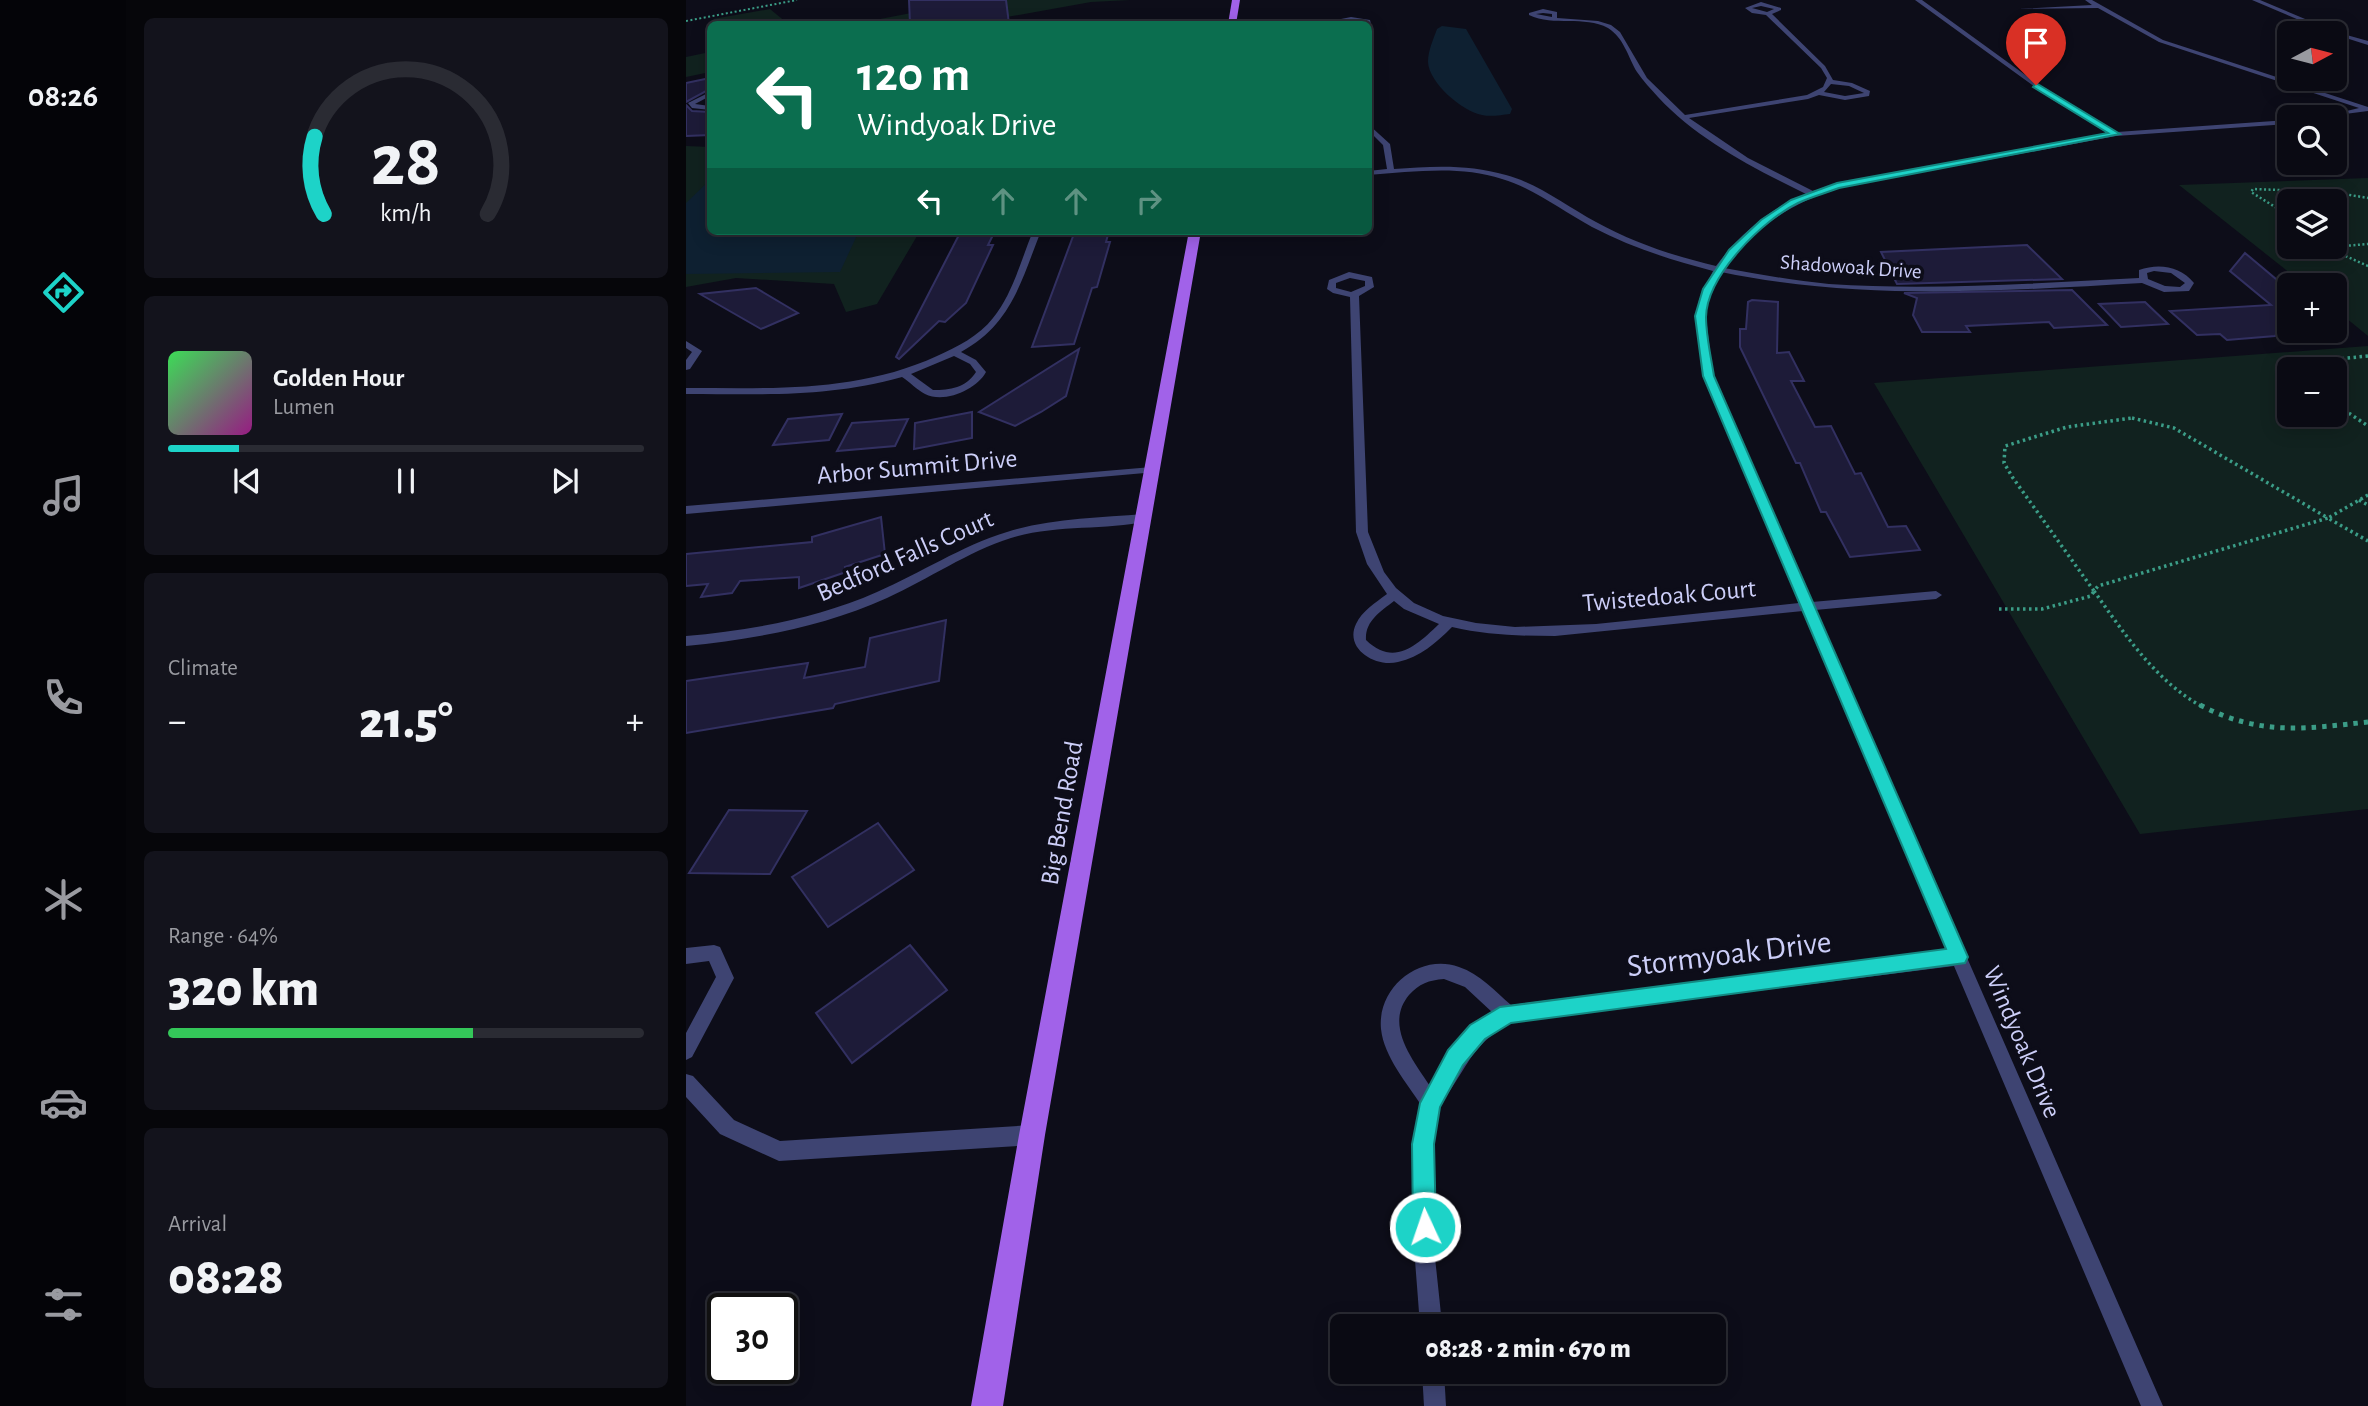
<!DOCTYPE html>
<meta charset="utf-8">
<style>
body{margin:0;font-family:"Alegreya Sans",sans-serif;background:#13131c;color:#f1f3f6;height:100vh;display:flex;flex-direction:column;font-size:26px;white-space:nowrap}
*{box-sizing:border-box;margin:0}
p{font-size:23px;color:#999aa0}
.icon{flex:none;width:38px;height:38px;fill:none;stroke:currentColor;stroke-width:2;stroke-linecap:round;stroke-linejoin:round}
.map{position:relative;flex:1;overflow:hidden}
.details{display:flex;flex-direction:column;gap:18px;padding:18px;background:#06060a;width:560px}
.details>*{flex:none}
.top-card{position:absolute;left:21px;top:21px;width:665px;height:214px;border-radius:10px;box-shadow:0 4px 18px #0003,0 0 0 2px #2a2b33;background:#0b6e4f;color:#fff;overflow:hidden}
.needle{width:46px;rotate:83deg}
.tools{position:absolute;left:1591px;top:21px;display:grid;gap:14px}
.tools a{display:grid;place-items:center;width:70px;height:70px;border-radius:10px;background:#0a0a13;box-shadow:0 4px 18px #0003,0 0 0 2px #2a2b33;font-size:35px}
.speed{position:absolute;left:21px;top:1293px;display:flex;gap:14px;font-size:35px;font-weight:700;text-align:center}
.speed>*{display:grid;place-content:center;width:91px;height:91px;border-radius:50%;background:#0a0a13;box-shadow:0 4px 18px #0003,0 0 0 2px #2a2b33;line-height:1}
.speed .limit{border:4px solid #111;border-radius:10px;background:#fff;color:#111}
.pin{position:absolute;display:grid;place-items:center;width:60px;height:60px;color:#fff;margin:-72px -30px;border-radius:50% 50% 50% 0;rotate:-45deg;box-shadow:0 0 7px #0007}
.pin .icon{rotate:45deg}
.me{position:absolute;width:77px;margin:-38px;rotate:357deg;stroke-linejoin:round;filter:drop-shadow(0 0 5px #0008)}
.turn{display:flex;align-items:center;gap:24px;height:147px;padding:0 35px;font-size:32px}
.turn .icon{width:91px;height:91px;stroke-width:2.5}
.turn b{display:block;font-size:49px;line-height:60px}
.lanes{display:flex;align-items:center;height:66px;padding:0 35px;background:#0003;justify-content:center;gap:35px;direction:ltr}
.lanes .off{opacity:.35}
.big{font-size:52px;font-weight:800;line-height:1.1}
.details .card{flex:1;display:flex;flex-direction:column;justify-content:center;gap:10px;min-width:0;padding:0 24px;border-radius:10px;background:#13131c}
.details .dial{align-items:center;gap:0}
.dial svg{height:182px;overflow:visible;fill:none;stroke:#2a2b33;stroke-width:7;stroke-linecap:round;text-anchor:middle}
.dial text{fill:#f1f3f6;stroke:none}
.song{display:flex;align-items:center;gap:21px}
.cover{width:84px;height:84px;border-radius:10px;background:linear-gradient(135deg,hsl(130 70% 55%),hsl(310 70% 35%))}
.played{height:7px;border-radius:4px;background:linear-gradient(90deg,#1dd3c8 15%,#2a2b33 15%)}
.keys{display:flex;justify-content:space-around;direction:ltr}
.heat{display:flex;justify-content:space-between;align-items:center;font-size:38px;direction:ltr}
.charge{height:10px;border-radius:5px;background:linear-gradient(90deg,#34c759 64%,#2a2b33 0)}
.trip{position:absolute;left:644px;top:1314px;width:396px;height:70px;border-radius:10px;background:#0a0a13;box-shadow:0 4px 18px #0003,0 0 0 2px #2a2b33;font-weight:800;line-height:70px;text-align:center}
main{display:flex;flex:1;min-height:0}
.menu{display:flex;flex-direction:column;width:126px;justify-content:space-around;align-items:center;background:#040408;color:#999aa0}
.menu .icon{width:49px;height:49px}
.menu .selected{color:#1dd3c8}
.menu b{font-size:32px;color:#f1f3f6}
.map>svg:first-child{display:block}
.green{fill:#11221f;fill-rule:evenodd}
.water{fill:#0e2031}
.building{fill:#1d1b38;stroke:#323061;stroke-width:2}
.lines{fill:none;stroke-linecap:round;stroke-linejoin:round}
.path-far3{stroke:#3b9d87;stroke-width:2;stroke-dasharray:2 2.5;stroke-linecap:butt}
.path-far2{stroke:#3b9d87;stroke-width:2.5;stroke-dasharray:2 2.5;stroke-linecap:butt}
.path-far1{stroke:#3b9d87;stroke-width:3.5;stroke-dasharray:2.5 3.5;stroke-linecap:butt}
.path{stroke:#3b9d87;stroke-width:5;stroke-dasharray:4.5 6;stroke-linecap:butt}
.minor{fill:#3e4472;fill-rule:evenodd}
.primary{fill:#a162e9;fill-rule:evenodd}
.route{fill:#1dd3c8;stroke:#138982;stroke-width:2}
.labels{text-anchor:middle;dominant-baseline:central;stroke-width:7;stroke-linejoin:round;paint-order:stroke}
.far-street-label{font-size:21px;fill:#cccef8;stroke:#0d0d19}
.street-label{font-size:26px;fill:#cccef8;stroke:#0d0d19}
.near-street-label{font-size:32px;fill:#cccef8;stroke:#0d0d19}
</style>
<main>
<nav class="menu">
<b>08:26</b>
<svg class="icon selected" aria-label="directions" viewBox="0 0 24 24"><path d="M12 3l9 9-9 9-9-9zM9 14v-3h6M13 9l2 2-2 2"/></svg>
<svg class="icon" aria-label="music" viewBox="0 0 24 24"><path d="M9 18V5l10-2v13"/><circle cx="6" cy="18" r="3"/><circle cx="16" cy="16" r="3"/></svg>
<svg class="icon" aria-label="phone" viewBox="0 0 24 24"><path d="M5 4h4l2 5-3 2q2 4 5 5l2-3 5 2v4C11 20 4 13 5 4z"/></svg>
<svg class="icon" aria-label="climate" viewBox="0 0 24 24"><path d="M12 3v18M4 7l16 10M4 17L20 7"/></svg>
<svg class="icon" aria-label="car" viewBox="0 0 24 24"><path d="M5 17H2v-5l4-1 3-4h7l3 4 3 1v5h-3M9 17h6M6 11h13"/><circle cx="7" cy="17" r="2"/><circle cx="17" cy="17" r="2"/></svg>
<svg class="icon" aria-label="filters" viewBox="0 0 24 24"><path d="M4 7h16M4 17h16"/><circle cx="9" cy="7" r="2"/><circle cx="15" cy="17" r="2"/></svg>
</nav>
<section class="details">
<div class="card dial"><svg viewBox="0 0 100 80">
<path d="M14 69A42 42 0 1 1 86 69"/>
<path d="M14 69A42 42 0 0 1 10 35" stroke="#1dd3c8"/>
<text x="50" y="56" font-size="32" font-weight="700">28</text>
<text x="50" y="72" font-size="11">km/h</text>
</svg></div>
<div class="card">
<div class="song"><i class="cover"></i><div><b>Golden Hour</b><p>Lumen</p></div></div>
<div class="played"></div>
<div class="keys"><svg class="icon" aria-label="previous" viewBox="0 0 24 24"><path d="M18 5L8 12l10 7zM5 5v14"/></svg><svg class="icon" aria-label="pause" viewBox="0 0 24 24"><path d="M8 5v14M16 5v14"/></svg><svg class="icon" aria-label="next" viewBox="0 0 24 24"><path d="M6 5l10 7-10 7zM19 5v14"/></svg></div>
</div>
<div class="card"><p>Climate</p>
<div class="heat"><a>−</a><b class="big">21.5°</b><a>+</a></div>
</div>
<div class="card"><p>Range · 64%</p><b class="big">320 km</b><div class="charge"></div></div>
<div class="card"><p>Arrival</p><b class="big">08:28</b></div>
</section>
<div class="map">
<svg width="1682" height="1406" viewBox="0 0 1682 1406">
<rect width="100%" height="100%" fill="#0d0d19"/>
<!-- green -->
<g class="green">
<path d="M293,0H444L405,2L282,24H168Z"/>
<path d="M84,9L101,23L33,24L27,19Z"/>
<path d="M24,52V72L0,77V57Z"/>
<path d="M0,146L24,147V231H234L191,304L160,312L148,284L50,278L0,287Z"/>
<path d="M1682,178V336L1649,309L1648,285H1619L1493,185ZM1603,201H1648V247H1603Z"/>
<path d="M1682,346V809L1454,834L1188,383ZM1603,369H1648V415H1603Z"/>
</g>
<!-- water -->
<g class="water">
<path d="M756,26L780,29L826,109L824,114C815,115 805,117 796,115C776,111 743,83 742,62C742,51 747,40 751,29Z"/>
<path d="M24,180V231H173L154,272L0,274V203Z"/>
</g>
<!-- building -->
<g class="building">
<path d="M223,0H320L323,24H224Z"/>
<path d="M24,78V89L0,102V83Z"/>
<path d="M0,105L6,111L24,112V135L0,136Z"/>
<path d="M275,231H309L302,245H307L280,303L259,322L253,321L213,359L210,357Z"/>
<path d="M389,231H423L420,242H424L411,287L406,288L388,344L346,347Z"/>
<path d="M1341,245L1376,279L1211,284L1195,252Z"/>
<path d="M1559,253L1603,290V315L1589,336L1541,340L1534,334L1511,335L1484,311L1585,305L1544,271Z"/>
<path d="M70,288L112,313L75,329L14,294Z"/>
<path d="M1386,290L1421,325L1368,328L1363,322L1280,326L1284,332H1236L1227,315L1231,298L1218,293Z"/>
<path d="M1066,300L1092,302L1091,353L1103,352L1118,381H1105L1129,427L1145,426L1169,474L1175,473L1202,527L1220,526L1234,550L1164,557L1140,512H1135L1114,463H1110L1054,347V329H1060L1062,302Z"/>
<path d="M1459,302L1482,324L1435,327L1413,304Z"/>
<path d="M393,349L380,396L355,412L329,426L293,412Z"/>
<path d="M286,412V438L228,449L229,423Z"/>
<path d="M156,414L143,440L87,445L102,419Z"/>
<path d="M222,419L209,446L151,451L166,423Z"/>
<path d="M195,517L199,554L159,567L160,572L113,588V577L54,581L46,593L15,597L22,584L0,586V554L126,542V537Z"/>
<path d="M260,620L253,681L149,704L147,708L0,733V681L122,663L118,678L179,667L184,638Z"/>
<path d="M43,810L121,811L84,874L3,873Z"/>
<path d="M192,823L228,870L142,927L106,877Z"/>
<path d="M224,945L261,990L166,1063L130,1013Z"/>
</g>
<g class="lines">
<!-- path-far3 -->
<path class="path-far3" d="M0,21L111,0"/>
<!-- path-far2 -->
<g class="path-far2">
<path d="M1603,221L1594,210L1565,192L1567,189L1646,192L1682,198"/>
<path d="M1639,247L1682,266"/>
<path d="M1645,247L1682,244"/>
</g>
<!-- path-far1 -->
<g class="path-far1">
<path d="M1617,369L1623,362L1682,356"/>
<path d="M1648,403L1682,426"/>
<path d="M1446,418L1488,428L1642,518L1412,586L1408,591L1327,478L1318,463L1319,446L1381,427Z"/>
<path d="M1682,495L1642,518L1682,541"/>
<path d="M1673,500L1682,505"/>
<path d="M1408,591C1438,633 1470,682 1517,707"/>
<path d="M1313,609H1356L1405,596L1408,591"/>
</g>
<!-- path -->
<path class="path" d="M1514,705C1574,736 1617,729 1682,722"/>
<!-- minor -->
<g class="minor">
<path d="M1229,0H1236L1371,98L1431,132L1603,120V124L1430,136L1152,188C1104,204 1069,227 1038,268C1073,274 1108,281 1143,284C1247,291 1350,283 1453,278V270C1473,263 1494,266 1508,283L1503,291L1478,292L1456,283C1314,291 1176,301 1035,272L1022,300L1020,317L1027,376L1126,602L1250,591L1256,595L1250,599L1129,610L1477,1406H1455L1268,966L825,1022C788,1045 787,1056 765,1089C761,1095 755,1100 753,1107C734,1166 751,1264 756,1326H734C729,1252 719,1179 735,1105C721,1083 698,1057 695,1029C691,987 734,953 773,967C794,974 809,991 825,1005L1261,950L1117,611L869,636C834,636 800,635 766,627C750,643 734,657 712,662C690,668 658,649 670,624C676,611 689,603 701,594L681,564L670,532L664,297L647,293L641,289L643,280L663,272L686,277L688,287L673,296L682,532L698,572L710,588L728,603L757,616L790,623L829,627L910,624L1113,603L1017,376L1010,317L1013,300L1027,271C985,260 944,247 906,227C876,211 849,189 816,179C773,165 727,172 682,175V171L701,169L697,145L682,130V124L704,144L708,169C746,166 783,164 820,175C853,184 880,206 910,222C948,243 988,256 1030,266C1053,235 1084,208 1120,194C1067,168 1012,140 972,97C965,89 957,81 951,72C942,57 938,38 922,28C898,15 868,27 843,15V13L857,9L871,12V18L912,21L925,25L934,32L961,78L999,115L1121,95L1137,87L1141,78L1135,68L1080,15L1066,13L1059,8L1075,2L1095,8V10L1086,14L1139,66L1147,80L1166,83L1184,91L1183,96L1159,100L1133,95L1122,99L1003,118L1062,158L1127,191L1151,184L1423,133L1367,100ZM1075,6L1088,9L1081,12L1066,8ZM857,13L866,14V17L850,14ZM1145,84L1163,86L1178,93L1159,96L1138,92ZM1468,271L1485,273L1499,283L1494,287L1479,286L1462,279L1461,273ZM664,278L679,281V286L665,292L650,288V283ZM708,601L718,609L753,624C730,646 708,667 680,640C679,621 694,612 708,601ZM758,979L779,987L807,1013L779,1035L744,1086C727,1060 698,1025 723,995C733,984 743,980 758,979Z"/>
<path d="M1399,0H1406L1477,40L1682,107V111L1636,117L1673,108L1473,42L1412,8L1332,9L1406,5Z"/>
<path d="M1566,0H1574L1650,32L1682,41V45L1644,33Z"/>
<path d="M665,17L684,20L685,24L682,26C668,15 663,25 648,24L655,19Z"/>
<path d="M24,92V96L9,104L24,106V110L6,108L2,103Z"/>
<path d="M347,231H355C335,281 326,324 275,352L290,360L300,372C291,389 259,404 239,394C231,390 224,382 216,377C140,398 78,394 0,394V388C86,388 170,393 251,356C271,347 293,336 307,318C327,293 335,260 347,231ZM268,356L284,364L290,372C280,388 264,390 247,390L225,374Z"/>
<path d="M0,341L16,351L4,369L0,370V360L6,352L0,348Z"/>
<path d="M466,467L472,470L470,472L0,514V506Z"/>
<path d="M458,514L462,515V521C417,531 370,524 325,538C281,552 243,579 201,598C137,627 69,639 0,646V636C65,630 130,619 191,592C235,573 275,546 321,532C365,518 413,518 458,514Z"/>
<path d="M28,945L34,947L48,978L6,1057L0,1060V1033L30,977L23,961L0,964V948Z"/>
<path d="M0,1074L7,1076L48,1120L94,1141L346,1125L353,1128L356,1135L353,1142L346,1145L93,1161L34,1134L0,1097Z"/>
<path d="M736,1372H758L760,1406H738Z"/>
</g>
<!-- primary -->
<g class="primary">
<path d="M546,0H554L550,24H542Z"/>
<path d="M503,231H515L359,1135L317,1406H285L333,1135Z"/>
</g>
</g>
<!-- route -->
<path class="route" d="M1350,83L1434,134L1153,188C1140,193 1125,197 1112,203C1077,220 1021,275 1020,317C1020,336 1025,357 1028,376L1282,957L1279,963L825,1023L799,1039L777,1065L754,1107L748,1144L750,1227L747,1235L739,1238L731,1235L727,1227L726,1144L734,1103L762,1050L784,1025L814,1007L1260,949L1017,376L1009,316L1017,289L1043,250L1075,220L1105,200L1151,183L1422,133L1347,87Z"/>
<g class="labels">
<!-- far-street labels -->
<g class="far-street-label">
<text transform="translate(1165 267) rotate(4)">Shadowoak Drive</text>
</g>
<!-- street labels -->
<g class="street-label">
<text transform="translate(231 467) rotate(-5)">Arbor Summit Drive</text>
<text transform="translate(219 556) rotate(-24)">Bedford Falls Court</text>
<text transform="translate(983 596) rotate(-5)">Twistedoak Court</text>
<text transform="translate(376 813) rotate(-80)">Big Bend Road</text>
<text transform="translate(1336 1042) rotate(67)">Windyoak Drive</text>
</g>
<!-- near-street labels -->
<g class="near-street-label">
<text transform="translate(1043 954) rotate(-7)">Stormyoak Drive</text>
</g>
</g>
</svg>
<div class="tools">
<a><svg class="needle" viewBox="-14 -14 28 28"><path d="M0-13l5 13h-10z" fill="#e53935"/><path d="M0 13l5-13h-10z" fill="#999aa0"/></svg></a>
<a><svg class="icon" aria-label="search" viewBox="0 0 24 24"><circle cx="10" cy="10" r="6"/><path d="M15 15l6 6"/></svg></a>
<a><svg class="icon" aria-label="layers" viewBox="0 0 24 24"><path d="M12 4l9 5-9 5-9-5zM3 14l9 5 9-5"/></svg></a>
<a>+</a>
<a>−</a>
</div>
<div class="speed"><div class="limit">30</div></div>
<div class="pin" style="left:1350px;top:85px;background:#d93025"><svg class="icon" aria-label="arrive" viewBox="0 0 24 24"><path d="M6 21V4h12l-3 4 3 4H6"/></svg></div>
<svg class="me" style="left:739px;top:1227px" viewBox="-20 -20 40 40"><circle r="17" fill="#1dd3c8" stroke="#fff" stroke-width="3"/><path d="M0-11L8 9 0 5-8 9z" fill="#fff"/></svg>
<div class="trip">08:28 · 2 min · 670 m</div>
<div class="top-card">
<div class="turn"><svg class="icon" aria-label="left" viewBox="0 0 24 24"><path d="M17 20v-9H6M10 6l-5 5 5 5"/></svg><div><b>120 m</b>Windyoak Drive</div></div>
<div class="lanes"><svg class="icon" aria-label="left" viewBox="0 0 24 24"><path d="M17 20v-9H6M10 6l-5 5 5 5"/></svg><svg class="icon off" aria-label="ahead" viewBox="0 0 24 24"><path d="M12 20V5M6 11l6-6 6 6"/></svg><svg class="icon off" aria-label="ahead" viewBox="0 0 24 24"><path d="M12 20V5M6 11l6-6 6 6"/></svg><svg class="icon off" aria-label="right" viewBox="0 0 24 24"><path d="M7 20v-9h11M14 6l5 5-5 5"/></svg></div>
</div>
</div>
</main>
